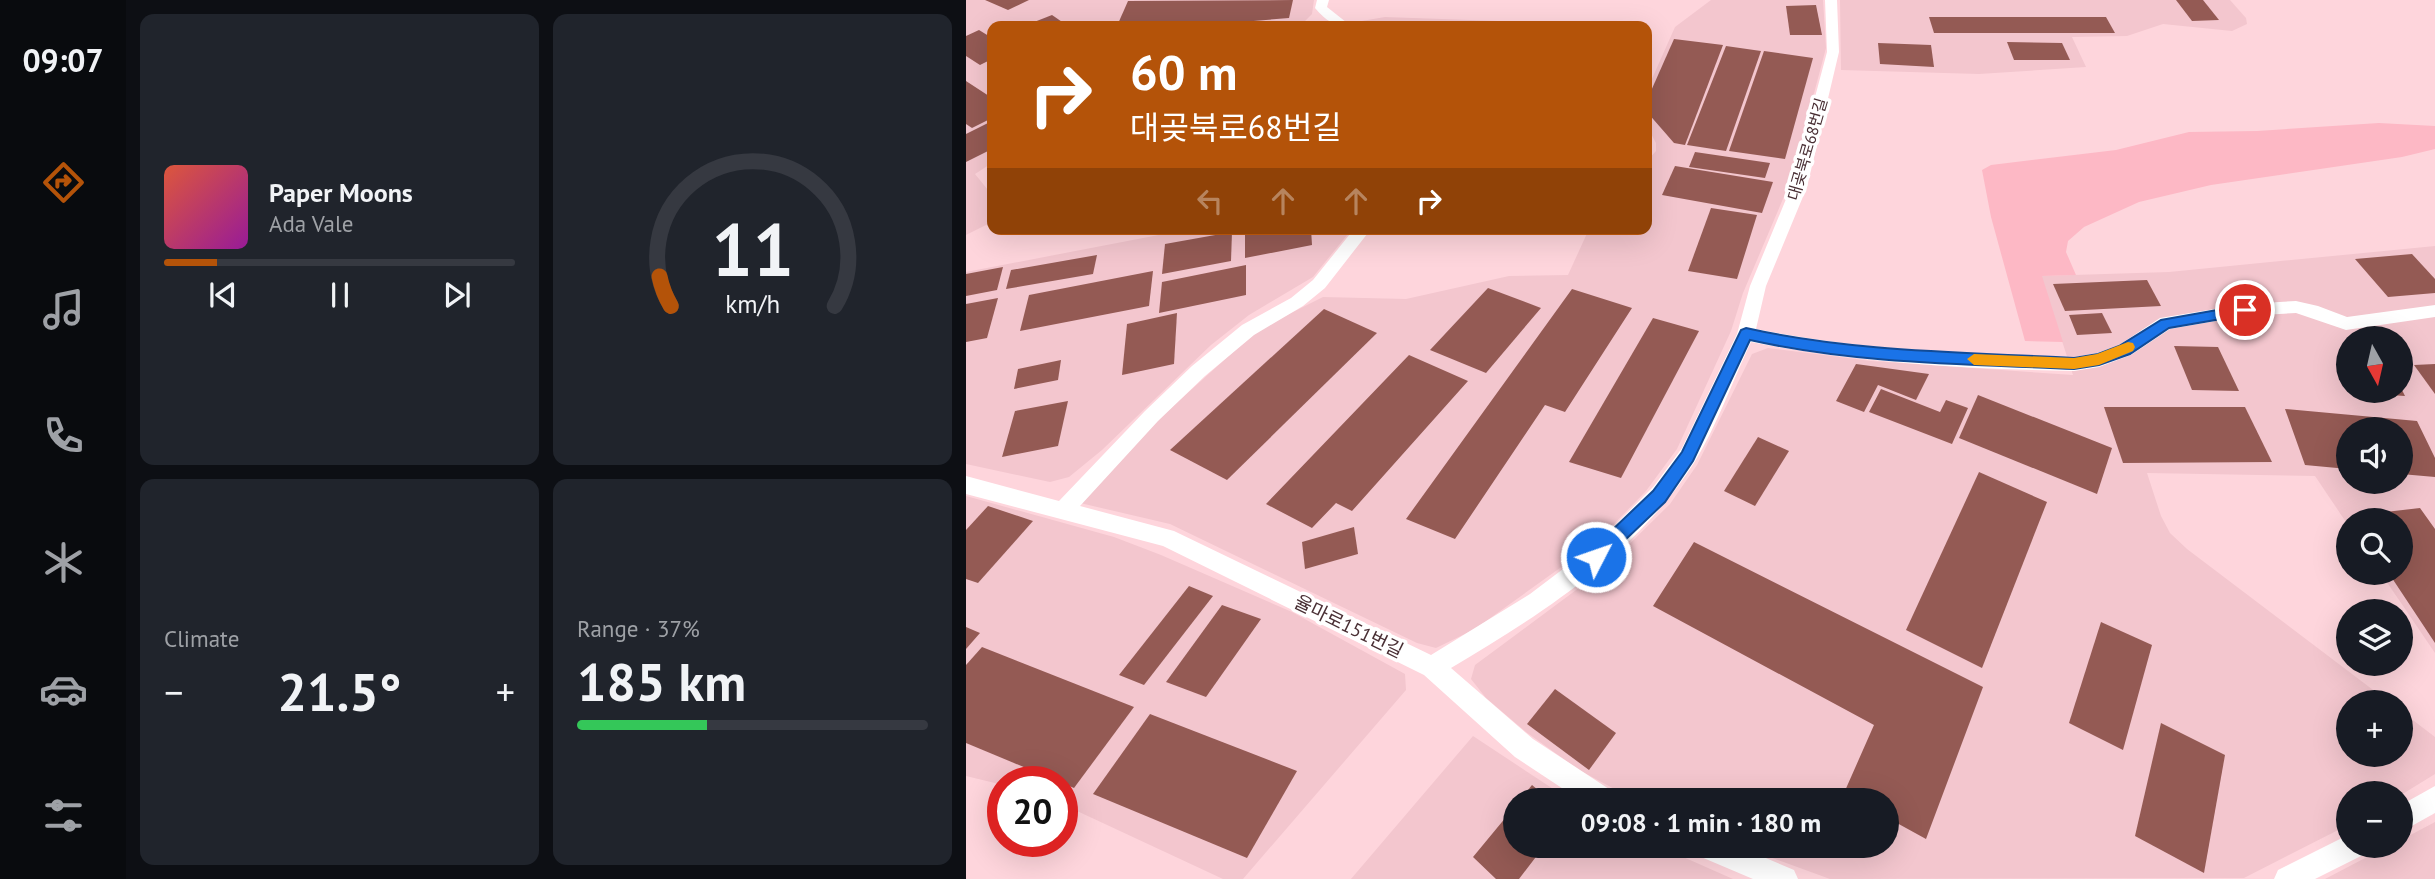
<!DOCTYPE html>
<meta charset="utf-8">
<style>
body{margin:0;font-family:"PT Sans","Noto Sans KR",sans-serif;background:#20242c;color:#f1f3f6;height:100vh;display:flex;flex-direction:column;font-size:26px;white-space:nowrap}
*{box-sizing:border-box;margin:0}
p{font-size:23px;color:#9ea1a6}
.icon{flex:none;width:38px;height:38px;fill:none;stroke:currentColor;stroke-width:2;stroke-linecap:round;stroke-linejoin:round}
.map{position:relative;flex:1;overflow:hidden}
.panel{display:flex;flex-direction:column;gap:14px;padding:14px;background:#0d0f14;width:840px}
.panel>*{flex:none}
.banner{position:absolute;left:21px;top:21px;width:665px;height:214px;border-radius:14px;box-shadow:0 7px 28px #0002;background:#b45309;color:#fff;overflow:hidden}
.needle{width:46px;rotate:172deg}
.buttons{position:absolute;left:1370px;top:326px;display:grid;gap:14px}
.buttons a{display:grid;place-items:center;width:77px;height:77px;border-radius:50%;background:#171b24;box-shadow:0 7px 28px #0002;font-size:35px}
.speed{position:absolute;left:21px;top:766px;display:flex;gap:14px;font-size:35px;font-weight:700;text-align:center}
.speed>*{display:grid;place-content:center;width:91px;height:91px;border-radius:50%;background:#171b24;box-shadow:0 7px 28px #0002;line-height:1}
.speed .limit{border:10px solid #d22;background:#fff;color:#111}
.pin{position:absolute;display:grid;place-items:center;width:60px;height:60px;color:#fff;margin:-30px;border:4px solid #fff;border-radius:50%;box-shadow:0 2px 7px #0007}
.me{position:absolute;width:77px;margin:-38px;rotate:49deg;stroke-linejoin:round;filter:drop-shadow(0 0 5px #0008)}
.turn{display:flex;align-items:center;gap:24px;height:147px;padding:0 28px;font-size:32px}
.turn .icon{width:91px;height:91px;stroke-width:2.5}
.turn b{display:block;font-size:49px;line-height:60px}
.lanes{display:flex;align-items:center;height:66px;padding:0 28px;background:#0003;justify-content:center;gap:35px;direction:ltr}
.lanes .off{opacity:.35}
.big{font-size:52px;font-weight:700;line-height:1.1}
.panel .tile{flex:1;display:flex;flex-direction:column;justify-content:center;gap:10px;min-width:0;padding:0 24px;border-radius:14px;background:#20242c}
.panel .dial{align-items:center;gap:0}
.dial svg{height:182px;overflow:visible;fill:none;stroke:#363941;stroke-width:7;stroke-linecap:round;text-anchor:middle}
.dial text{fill:#f1f3f6;stroke:none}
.song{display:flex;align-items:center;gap:21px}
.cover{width:84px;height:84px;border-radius:10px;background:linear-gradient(135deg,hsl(10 70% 55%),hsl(300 70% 35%))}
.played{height:7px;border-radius:4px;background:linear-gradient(90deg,#b45309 15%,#363941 15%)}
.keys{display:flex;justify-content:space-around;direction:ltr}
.heat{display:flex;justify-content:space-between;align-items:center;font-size:38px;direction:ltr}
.charge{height:10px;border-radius:5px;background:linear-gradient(90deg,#34c759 37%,#363941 0)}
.panel .tiles{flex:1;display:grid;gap:14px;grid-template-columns:repeat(2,1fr)}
.trip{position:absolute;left:537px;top:788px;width:396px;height:70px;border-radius:35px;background:#171b24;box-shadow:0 7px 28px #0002;font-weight:700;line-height:70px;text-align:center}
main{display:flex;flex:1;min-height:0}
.menu{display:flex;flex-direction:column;width:126px;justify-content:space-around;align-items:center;background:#090b0e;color:#9ea1a6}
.menu .icon{width:49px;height:49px}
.menu .active{color:#b45309}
.menu b{font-size:32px;color:#f1f3f6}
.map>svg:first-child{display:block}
.built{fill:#f3c6ce;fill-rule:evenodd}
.green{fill:#fdb8c5}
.building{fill:#945a54}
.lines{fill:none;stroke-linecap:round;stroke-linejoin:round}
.service{fill:#fff;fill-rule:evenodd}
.route{fill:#1a73e8;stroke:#114b97;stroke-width:2}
.slow{fill:#f59e0b}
.labels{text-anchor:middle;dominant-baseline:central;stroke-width:7;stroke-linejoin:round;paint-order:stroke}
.far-street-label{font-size:16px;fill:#492f34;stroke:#fff}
.street-label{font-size:19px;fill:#492f34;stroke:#fff}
</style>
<main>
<nav class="menu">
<b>09:07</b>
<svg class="icon active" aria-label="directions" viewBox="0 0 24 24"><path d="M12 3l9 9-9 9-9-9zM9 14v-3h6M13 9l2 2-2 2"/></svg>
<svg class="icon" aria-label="music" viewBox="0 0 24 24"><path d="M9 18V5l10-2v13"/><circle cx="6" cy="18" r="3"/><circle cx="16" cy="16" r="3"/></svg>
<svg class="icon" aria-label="phone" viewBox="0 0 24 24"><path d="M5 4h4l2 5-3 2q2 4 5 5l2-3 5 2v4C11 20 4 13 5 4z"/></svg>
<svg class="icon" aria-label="climate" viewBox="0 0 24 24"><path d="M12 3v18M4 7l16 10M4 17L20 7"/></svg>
<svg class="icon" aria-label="car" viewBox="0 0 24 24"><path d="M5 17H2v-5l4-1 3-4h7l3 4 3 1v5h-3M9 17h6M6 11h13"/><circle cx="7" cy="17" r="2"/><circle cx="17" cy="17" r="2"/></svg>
<svg class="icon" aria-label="filters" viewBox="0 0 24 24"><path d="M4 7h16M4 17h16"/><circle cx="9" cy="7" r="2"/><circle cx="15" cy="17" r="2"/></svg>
</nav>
<section class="panel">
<div class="tiles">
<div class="tile">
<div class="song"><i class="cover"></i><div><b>Paper Moons</b><p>Ada Vale</p></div></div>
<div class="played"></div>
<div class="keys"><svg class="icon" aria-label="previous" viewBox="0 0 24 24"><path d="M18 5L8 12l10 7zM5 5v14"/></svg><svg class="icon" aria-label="pause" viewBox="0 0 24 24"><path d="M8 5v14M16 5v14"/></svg><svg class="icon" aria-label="next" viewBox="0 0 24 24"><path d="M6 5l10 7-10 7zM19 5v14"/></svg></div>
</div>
<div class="tile dial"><svg viewBox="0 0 100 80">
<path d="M14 69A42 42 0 1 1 86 69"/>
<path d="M14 69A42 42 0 0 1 9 56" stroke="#b45309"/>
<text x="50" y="56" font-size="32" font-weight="700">11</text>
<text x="50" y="72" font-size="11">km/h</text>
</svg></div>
<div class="tile"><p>Climate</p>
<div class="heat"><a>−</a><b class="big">21.5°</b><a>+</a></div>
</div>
<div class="tile"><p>Range · 37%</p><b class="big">185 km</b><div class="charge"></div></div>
</div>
</section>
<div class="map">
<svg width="1469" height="879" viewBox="0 0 1469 879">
<rect width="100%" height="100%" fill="#fed5dc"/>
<!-- built -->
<g class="built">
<path d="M0,0H348L346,14L339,21L320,26H26V163L9,174L26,195V222L0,235Z"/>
<path d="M745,0H857L860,48L825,180L777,293L765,331L711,449L680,491L645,527L601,563L509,629L470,648L451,643L204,524L114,503L185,426L286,335L315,318L357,297L440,299L543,276L602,275L623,229H681V161L690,151V143L681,126V90L709,27Z"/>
<path d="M874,0H1264L1280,18L1281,24L1266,31L1197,24L1161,36L1106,37L1120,67L1013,74L875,70Z"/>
<path d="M419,17L590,23L631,22L630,26H396L390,22Z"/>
<path d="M224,229H386L347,277L283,315L245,345L136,450L103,477L84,482L0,464V272Z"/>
<path d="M1469,246V653L1414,572H1435V520H1382V525L1349,476L1181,473L1195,516L1204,533L1221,549L1423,702H1382V754H1435V711L1469,737V774L1435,795V793H1382V825L1278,878L864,879L771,845H920V800H669L613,770L560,732L520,698L505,679L509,665L637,570L704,504L731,465L786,354L802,348L905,361L1107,375L1075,276L1203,272ZM1382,338H1435V390H1382ZM1382,429H1435V481H1382Z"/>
<path d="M0,496L148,537L195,555L326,612L439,674L440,690L277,879H257L96,804V782H37V785L0,776Z"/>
<path d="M507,736L604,800H550V845H690L767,879H385Z"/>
<path d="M1469,822V879H1359L1424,845H1435V840Z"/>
</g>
<!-- green -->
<path class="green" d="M1413,123L1469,126V149L1436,157L1245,185L1173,202L1118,227L1102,241L1100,252L1110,275L1076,276L1097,342L1059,341L1025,217L1016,170L1025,165L1150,150L1223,132L1291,131Z"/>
<!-- building -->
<g class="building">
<path d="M19,0H63L42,10Z"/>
<path d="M327,0L323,18L226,26H151L162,1Z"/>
<path d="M1210,0H1237L1253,20L1226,21Z"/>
<path d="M850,5L856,35H824L820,6Z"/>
<path d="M86,15L102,26H58Z"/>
<path d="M963,17H1140L1149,33H968Z"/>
<path d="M490,21L548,23L547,26H488Z"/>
<path d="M13,30L26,38V59L14,65L0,56V36Z"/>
<path d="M708,39L757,45L719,145L708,143L681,112V100Z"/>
<path d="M1041,42L1096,43L1104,60H1048Z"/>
<path d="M912,43L965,45L968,67L914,64Z"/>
<path d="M760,46L795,51L760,151L721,145Z"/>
<path d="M798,51L847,58L819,159L763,151Z"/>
<path d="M0,81L26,98V118L6,128L0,124Z"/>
<path d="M26,121V149L0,162V134Z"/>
<path d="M729,152L804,163L799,178L723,167Z"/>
<path d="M709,166L807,182L796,213L696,195Z"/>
<path d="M745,208L791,215L771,279L722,271Z"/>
<path d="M279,229H345L346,245L279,258Z"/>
<path d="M266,232L265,261L196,274L199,244Z"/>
<path d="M1446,254L1469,279V293L1422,297L1389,259Z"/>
<path d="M131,255L127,274L40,289L45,270Z"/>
<path d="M280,265V295L193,313L196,282Z"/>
<path d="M37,267L31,290L0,296V274Z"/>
<path d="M187,271L183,306L54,331L63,295Z"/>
<path d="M1181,280L1195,306L1099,311L1087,284Z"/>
<path d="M522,288L575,308L520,373L464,350Z"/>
<path d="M606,289L666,308L599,412L579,405L489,539L440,519Z"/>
<path d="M32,298L21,338L0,342V304Z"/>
<path d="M358,309L411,333L261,480L204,450Z"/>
<path d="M211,313L208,364L156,375L161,324Z"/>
<path d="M1136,313L1146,333L1111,335L1103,315Z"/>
<path d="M687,318L733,331L655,478L603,462Z"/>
<path d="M1208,346L1252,347L1273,391L1226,390Z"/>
<path d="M443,355L502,381L386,511L370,503L346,528L300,504Z"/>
<path d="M95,360L92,380L48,389L52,369Z"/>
<path d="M890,364L963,374L950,400L912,385L898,412L870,401Z"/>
<path d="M1469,364V394L1448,365Z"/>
<path d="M915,389L974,412L980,400L1002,408L986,444L903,412Z"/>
<path d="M1392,390H1436L1439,396L1393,393Z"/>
<path d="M1012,395L1146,448L1131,494L993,438Z"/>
<path d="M102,401L92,446L36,457L49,411Z"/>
<path d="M1138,407H1279L1306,462L1157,463Z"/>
<path d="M1319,409L1451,421L1469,458V477L1435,474V429H1382V469L1339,465Z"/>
<path d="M792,437L823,451L789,506L758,491Z"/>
<path d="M1013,472L1081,502L1016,668L940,630Z"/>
<path d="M22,506L67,521L12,583L0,579V530Z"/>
<path d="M1454,508L1469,529V643L1422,572H1435V520H1387L1385,516Z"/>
<path d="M388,527L392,554L339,569L336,542Z"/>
<path d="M728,542L1017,687L960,839L920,817V800H891L878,793L908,725L687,606Z"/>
<path d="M223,586L247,596L178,685L153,675Z"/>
<path d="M256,605L295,619L240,697L200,682Z"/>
<path d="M1135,622L1186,645L1157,750L1103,723Z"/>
<path d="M0,627L14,633L0,649Z"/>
<path d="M16,647L168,707L108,788L0,743V665Z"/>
<path d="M589,689L650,733L623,770L561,724Z"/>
<path d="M184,714L331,771L281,858L127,794Z"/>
<path d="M1195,723L1259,755L1238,873L1169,836Z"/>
<path d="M566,785L584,800H554Z"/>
<path d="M550,805V845H579L553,879H530L507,857Z"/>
</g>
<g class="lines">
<!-- service -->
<g class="service">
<path d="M351,0H363L361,7L385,26C368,26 360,21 349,8Z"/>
<path d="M859,0H871L873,52L841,187L800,286L790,329C895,350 1001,355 1108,357L1131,353L1153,345L1194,318L1279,304L1330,301L1352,306L1381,317L1469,305V317L1380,330L1330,313L1279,316L1204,329L1165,355L1133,367L1108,371C999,369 892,363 785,342C767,380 750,428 728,463C670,554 576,614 485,668L567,739L646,791L649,800H614L549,757L458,675L197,546L0,494V476L93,501L179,411L226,366L276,325L325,298L347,280L388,229H405L359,288L337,306L288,335L239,376L192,421L114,506L208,531L465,655L564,594L630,544L688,486L716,448L771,334L784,286L825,187L861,52Z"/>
<path d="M1469,786V813L1435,832V805Z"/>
<path d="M1382,835V845H1403L1399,854L1349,879H1308L1312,870Z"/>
<path d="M724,845H769L828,870L832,879H787L728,854Z"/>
</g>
</g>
<!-- route -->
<path class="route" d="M1279,305L1286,310L1284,314L1203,328L1164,354L1133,365L1108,369C1000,364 890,364 784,340L727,461L699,502L636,562L630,565L624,562L621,557L624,551L687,491L716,452L775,330L780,328C887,352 998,352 1108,358L1132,354L1153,346L1195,320Z"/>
<!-- slow -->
<path class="slow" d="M1162,342L1167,343L1169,347L1167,351L1133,365L1108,369L1008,365L1001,359L1008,354L1108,358L1131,354Z"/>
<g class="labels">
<!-- far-street labels -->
<g class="far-street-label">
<text transform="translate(841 149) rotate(-74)">대곶북로68번길</text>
</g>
<!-- street labels -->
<g class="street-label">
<text transform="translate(383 626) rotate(26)">율마로151번길</text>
</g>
</g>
</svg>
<div class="buttons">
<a><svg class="needle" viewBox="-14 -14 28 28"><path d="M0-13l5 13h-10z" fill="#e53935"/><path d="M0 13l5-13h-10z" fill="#9ea1a6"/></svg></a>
<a><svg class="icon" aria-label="sound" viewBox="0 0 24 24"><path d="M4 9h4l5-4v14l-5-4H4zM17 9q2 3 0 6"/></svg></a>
<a><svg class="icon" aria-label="search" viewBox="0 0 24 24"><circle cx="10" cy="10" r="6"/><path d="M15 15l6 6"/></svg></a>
<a><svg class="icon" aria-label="layers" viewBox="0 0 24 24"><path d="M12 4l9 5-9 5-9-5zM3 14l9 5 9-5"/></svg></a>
<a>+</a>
<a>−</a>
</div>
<div class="speed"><div class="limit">20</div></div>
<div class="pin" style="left:1279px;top:310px;background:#d93025"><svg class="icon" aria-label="arrive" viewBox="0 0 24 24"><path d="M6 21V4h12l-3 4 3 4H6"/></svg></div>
<svg class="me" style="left:630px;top:557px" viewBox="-20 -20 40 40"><circle r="17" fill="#1a73e8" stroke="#fff" stroke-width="3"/><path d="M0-11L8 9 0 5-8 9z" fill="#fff"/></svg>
<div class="trip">09:08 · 1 min · 180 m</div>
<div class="banner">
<div class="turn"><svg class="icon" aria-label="right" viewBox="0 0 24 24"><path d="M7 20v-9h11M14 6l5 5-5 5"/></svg><div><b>60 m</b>대곶북로68번길</div></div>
<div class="lanes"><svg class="icon off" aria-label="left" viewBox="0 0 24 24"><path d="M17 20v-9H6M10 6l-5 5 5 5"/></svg><svg class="icon off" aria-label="ahead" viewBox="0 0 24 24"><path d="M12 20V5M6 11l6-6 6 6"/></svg><svg class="icon off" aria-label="ahead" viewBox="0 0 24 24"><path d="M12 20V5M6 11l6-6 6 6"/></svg><svg class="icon" aria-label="right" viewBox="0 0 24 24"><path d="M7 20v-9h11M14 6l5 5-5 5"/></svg></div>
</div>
</div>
</main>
